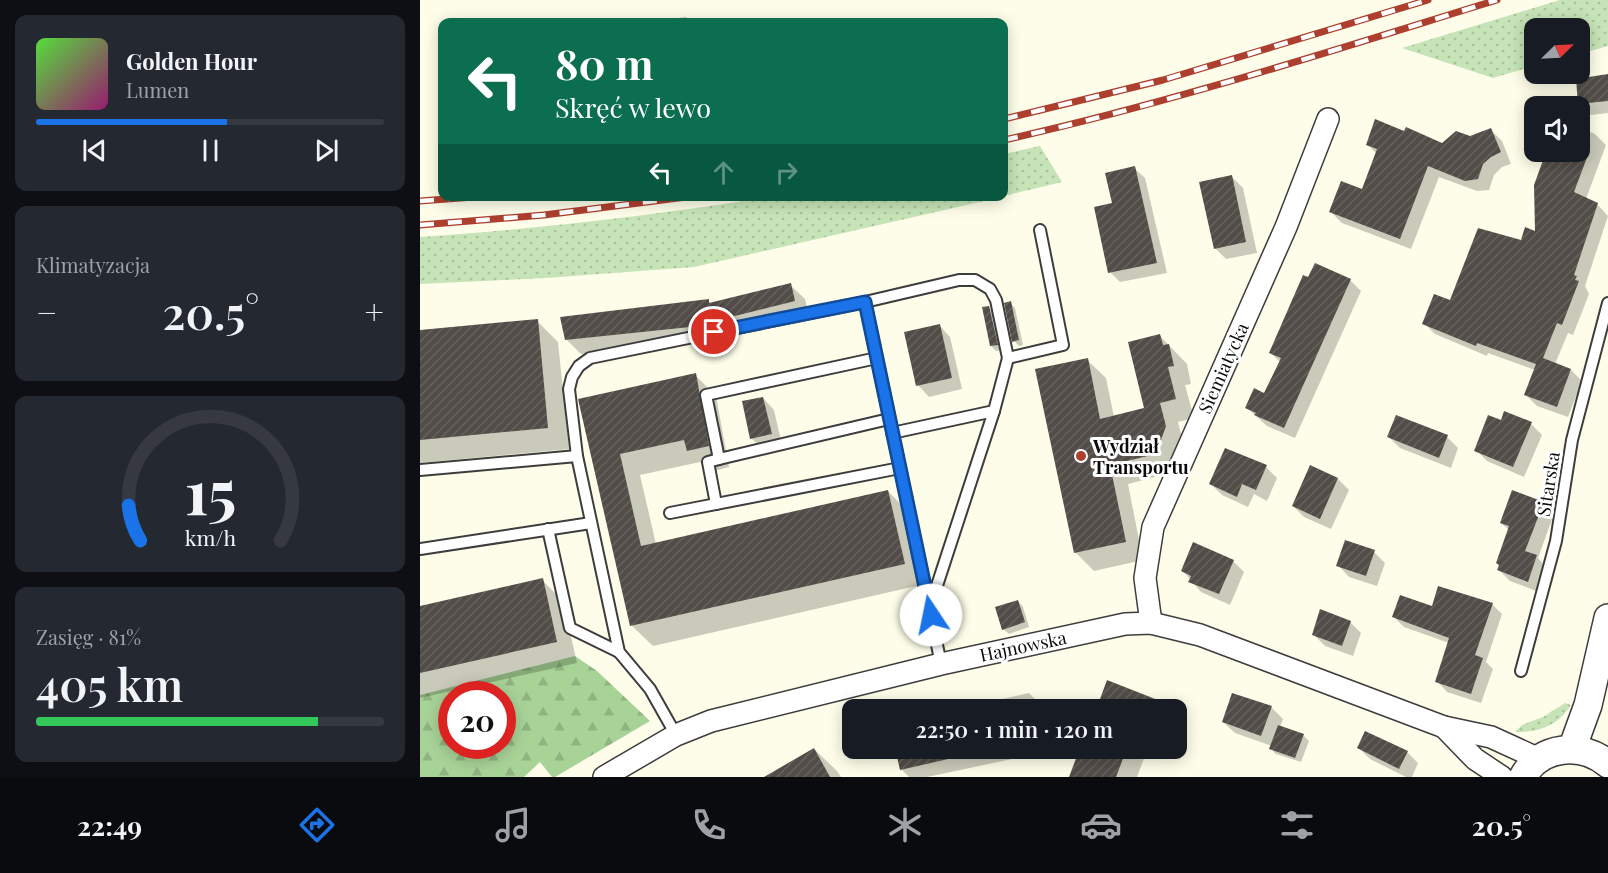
<!DOCTYPE html>
<html lang="pl">
<meta charset="utf-8">
<style>
body{margin:0;font-family:"Playfair Display",serif;background:#242831;color:#f1f3f6;height:100vh;display:flex;flex-direction:column;font-size:22px;white-space:nowrap}
*{box-sizing:border-box;margin:0}
p{font-size:20px;color:#9ea1a6}
.icon{flex:none;width:33px;height:33px;fill:none;stroke:currentColor;stroke-width:2;stroke-linecap:round;stroke-linejoin:round}
.map{position:relative;flex:1;overflow:hidden}
.panel{display:flex;flex-direction:column;gap:15px;padding:15px;background:#0d0f14;width:420px}
.panel>*{flex:none}
.banner{position:absolute;left:18px;top:18px;width:570px;height:183px;border-radius:12px;box-shadow:0 3px 15px #0003;background:#0b6e4f;color:#fff;overflow:hidden}
.needle{width:39px;rotate:66deg}
.buttons{position:absolute;left:1104px;top:18px;display:grid;gap:12px}
.buttons a{display:grid;place-items:center;width:66px;height:66px;border-radius:12px;background:#171b24;box-shadow:0 3px 15px #0003;font-size:30px}
.speed{position:absolute;left:18px;top:681px;display:flex;gap:12px;font-size:30px;font-weight:700;text-align:center}
.speed>*{display:grid;place-content:center;width:78px;height:78px;border-radius:50%;background:#171b24;box-shadow:0 3px 15px #0003;line-height:1}
.speed .limit{border:9px solid #d22;background:#fff;color:#111}
.pin{position:absolute;display:grid;place-items:center;width:51px;height:51px;color:#fff;margin:-26px;border:3px solid #fff;border-radius:50%;box-shadow:0 2px 6px #0007}
.me{position:absolute;width:66px;margin:-33px;rotate:349deg;stroke-linejoin:round;filter:drop-shadow(0 0 4px #0008)}
.turn{display:flex;align-items:center;gap:21px;height:126px;padding:0 18px;font-size:27px}
.turn .icon{width:78px;height:78px;stroke-width:2.5}
.turn b{display:block;font-size:42px;line-height:51px}
.lanes{display:flex;align-items:center;height:57px;padding:0 18px;background:#0003;justify-content:center;gap:30px;direction:ltr}
.lanes .off{opacity:.35}
.big{font-size:45px;font-weight:600;line-height:1.1}
.panel .widget{flex:1;display:flex;flex-direction:column;justify-content:center;gap:9px;min-width:0;padding:0 21px;border-radius:12px;background:#242831}
.panel .dial{align-items:center;gap:0}
.dial svg{height:156px;overflow:visible;fill:none;stroke:#363941;stroke-width:7;stroke-linecap:round;text-anchor:middle}
.dial text{fill:#f1f3f6;stroke:none}
.song{display:flex;align-items:center;gap:18px}
.cover{width:72px;height:72px;border-radius:9px;background:linear-gradient(135deg,hsl(110 70% 55%),hsl(320 70% 35%))}
.played{height:6px;border-radius:3px;background:linear-gradient(90deg,#1a73e8 55%,#363941 55%)}
.keys{display:flex;justify-content:space-around;direction:ltr}
.heat{display:flex;justify-content:space-between;align-items:center;font-size:33px;direction:ltr}
.charge{height:9px;border-radius:4px;background:linear-gradient(90deg,#34c759 81%,#363941 0)}
.trip{position:absolute;left:422px;top:699px;width:345px;height:60px;border-radius:12px;background:#171b24;box-shadow:0 3px 15px #0003;font-weight:600;line-height:60px;text-align:center}
.menu{display:flex;height:96px;justify-content:space-around;align-items:center;background:#090b0e;color:#9ea1a6}
.menu .icon{width:42px;height:42px}
.menu .selected{color:#1a73e8}
.menu b{font-size:27px;color:#f1f3f6}
main{display:flex;flex:1;min-height:0}
.map>svg:first-child{display:block}
.green{fill:url(#green-dots)}
.forest{fill:url(#forest-firs);fill-rule:evenodd}
.shadow{fill:#0003}
.building{fill:url(#building-hatch)}
.lines{fill:none;stroke-linecap:round;stroke-linejoin:round}
.service-casing{stroke:#3d3d3d;stroke-width:14}
.minor-casing{stroke:#3d3d3d;stroke-width:24}
.tertiary-casing{stroke:#3d3d3d;stroke-width:30}
.service{stroke:#fff;stroke-width:10}
.minor{stroke:#fff;stroke-width:21}
.tertiary{stroke:#fff;stroke-width:27}
.rail-casing{stroke:#ad3f2f;stroke-width:7}
.rail{stroke:#fff;stroke-width:4.5;stroke-dasharray:14;stroke-linecap:butt}
.route-casing{stroke:#114b97;stroke-width:15}
.route{stroke:#1a73e8;stroke-width:10}
.poi-dot{fill:#ad3f2f;stroke:#fff;stroke-width:2}
.labels{text-anchor:middle;dominant-baseline:central;stroke-width:6;stroke-linejoin:round;paint-order:stroke}
.street-label{font-size:18px;fill:#0a0a0a;stroke:#fff}
.poi-label{font-size:18px;font-weight:bold;fill:#0a0a0a;stroke:#fff;text-anchor:start}
</style>
<main>
<section class="panel">
<div class="widget">
<div class="song"><i class="cover"></i><div><b>Golden Hour</b><p>Lumen</p></div></div>
<div class="played"></div>
<div class="keys"><svg class="icon" aria-label="previous" viewBox="0 0 24 24"><path d="M18 5L8 12l10 7zM5 5v14"/></svg><svg class="icon" aria-label="pause" viewBox="0 0 24 24"><path d="M8 5v14M16 5v14"/></svg><svg class="icon" aria-label="next" viewBox="0 0 24 24"><path d="M6 5l10 7-10 7zM19 5v14"/></svg></div>
</div>
<div class="widget"><p>Klimatyzacja</p>
<div class="heat"><a>−</a><b class="big">20.5°</b><a>+</a></div>
</div>
<div class="widget dial"><svg viewBox="0 0 100 80">
<path d="M14 69A42 42 0 1 1 86 69"/>
<path d="M14 69A42 42 0 0 1 8 51" stroke="#1a73e8"/>
<text x="50" y="56" font-size="32" font-weight="700">15</text>
<text x="50" y="72" font-size="11">km/h</text>
</svg></div>
<div class="widget"><p>Zasięg · 81%</p><b class="big">405 km</b><div class="charge"></div></div>
</section>
<div class="map">
<svg width="1188" height="777" viewBox="0 0 1188 777">
<defs>
<pattern id="green-dots" width="8" height="8" patternUnits="userSpaceOnUse" patternTransform="scale(1.5)"><rect width="8" height="8" fill="#c6e4b7"/><path d="M2 2h.1M6 6h.1" fill="none" stroke="#a9c29c" stroke-width="1.8" stroke-linecap="round"/></pattern>
<pattern id="forest-firs" width="22" height="20" patternUnits="userSpaceOnUse" patternTransform="scale(1.5)"><rect width="22" height="20" fill="#a8d397"/><path d="M5 1l3.5 6h-7zM16 11l3.5 6h-7z" fill="#8fb481"/></pattern>
<pattern id="building-hatch" width="6" height="6" patternUnits="userSpaceOnUse" patternTransform="scale(1.5)"><rect width="6" height="6" fill="#524d48"/><path d="M-1 1l2-2M0 6l6-6M5 7l2-2" fill="none" stroke="#66625e"/></pattern>
</defs>
<rect width="100%" height="100%" fill="#fdfde9"/>
<!-- green -->
<g class="green">
<path d="M1140,0H1188V46L1160,54V28H1114V66L1073,78L982,48Z"/>
<path d="M620,146L642,182L584,196V154Z"/>
<path d="M350,197H582L274,267L126,278L0,284V237C117,229 234,215 350,197Z"/>
<path d="M1145,703L1151,705C1139,725 1118,733 1095,732L1102,725L1123,717Z"/>
</g>
<!-- forest -->
<path class="forest" d="M155,656L177,671L230,721L135,777H132L120,762L104,777H0V695ZM32,694H82V746H32Z"/>
<!-- shadow -->
<g class="shadow">
<path d="M266,17L271,22H225Z"/>
<path d="M1188,76V113L1171,115L1160,103Z"/>
<path d="M1160,128L1175,134L1186,145L1166,199L1177,204L1188,216L1165,286L1169,294L1153,335L1148,333L1135,364L1151,370L1162,381L1148,417L1117,406L1106,395L1115,370L1068,353L1067,356L1015,334L1004,323L1102,242L1116,233V185L1128,152H1160Z"/>
<path d="M1071,130L1082,141L1091,164L1082,167L1074,175L1069,190L1057,191L1019,177L991,249L922,223L911,212L943,190L957,154L947,144L985,133L1023,145L1050,138Z"/>
<path d="M714,168L725,178L747,273L700,282L690,272L694,204Z"/>
<path d="M812,177L823,188L837,253L806,259L795,248Z"/>
<path d="M888,279L930,280L941,291L875,438L847,426L827,408L845,395L860,362L851,353Z"/>
<path d="M370,285L385,299L389,316L285,341L161,354L146,339L288,300L291,304Z"/>
<path d="M590,303L595,308L603,345L599,346L594,341Z"/>
<path d="M569,307L574,312L582,350L576,351L571,346Z"/>
<path d="M117,321L138,342L149,449L0,463V332Z"/>
<path d="M519,325L530,337L542,389L509,397L498,385Z"/>
<path d="M740,336L767,364L771,384L765,385L774,418L758,422L764,446L754,472L708,484L723,560L674,571L655,552L667,360L686,378L694,417L726,409Z"/>
<path d="M275,375L296,396L309,467L290,472L280,462L220,475L236,544L468,491L489,513L505,584L233,646L211,625L160,400Z"/>
<path d="M343,398L354,410L362,445L343,449L331,438Z"/>
<path d="M1082,422L1111,424L1122,435L1104,477L1067,461L1056,450Z"/>
<path d="M969,437H1027L1038,448L1031,468L980,448Z"/>
<path d="M891,466L918,479L929,490L911,529L884,517L873,506Z"/>
<path d="M846,467L857,478L847,501L834,494L828,507L802,495L791,484Z"/>
<path d="M1123,503L1134,514L1118,558L1127,568L1119,592L1090,581L1079,570L1089,530L1081,523Z"/>
<path d="M954,552L965,563L957,586L929,577L918,565Z"/>
<path d="M813,561L824,572L810,605L781,592L763,571Z"/>
<path d="M122,580L143,601L157,663L0,698V607Z"/>
<path d="M598,601L603,607L609,627L589,634L583,629Z"/>
<path d="M1072,604L1082,614L1066,662L1073,669L1061,703L1027,692L1017,681L1029,643L984,627L974,617L1013,608Z"/>
<path d="M930,622L941,633L933,656L905,646L893,634Z"/>
<path d="M609,693L620,704L621,710H533Z"/>
<path d="M813,695L852,708L863,719L860,727L883,735L889,741L881,762L856,754L851,749L852,746L815,733L803,722Z"/>
<path d="M477,748H630V751L507,777H489L481,769Z"/>
<path d="M662,748H728L717,777H651Z"/>
<path d="M939,748L987,752L998,763L992,777H986L950,759Z"/>
<path d="M394,749L417,771L421,777H362Z"/>
</g>
<!-- building -->
<g class="building">
<path d="M1188,74V101L1158,104L1156,79Z"/>
<path d="M955,119L984,131L986,127L1022,143L1036,131L1050,136L1071,128L1081,152L1071,157L1063,164L1058,179L1045,181L1008,166L980,239L909,212L921,181L942,189L957,149L946,145Z"/>
<path d="M1126,152H1169L1154,192L1178,203L1154,275L1157,276L1155,280L1159,281L1142,325L1137,323L1123,358L1151,369L1137,407L1104,395L1116,364L1057,343L1056,346L1002,324L1014,294L1030,300L1058,228L1101,240L1105,227L1115,231L1114,185Z"/>
<path d="M715,166L737,263L688,273L674,207L692,203L685,173Z"/>
<path d="M812,175L826,242L794,249L779,182Z"/>
<path d="M895,263L931,279L864,428L834,415L836,413L825,408L834,388L844,393L861,358L849,353L883,275L888,277Z"/>
<path d="M371,283L375,301L270,327L145,340L140,317L289,299V303Z"/>
<path d="M591,301L599,340L592,342L584,303Z"/>
<path d="M569,306L578,345L570,346L562,307Z"/>
<path d="M118,319L128,428L0,440V330Z"/>
<path d="M520,324L532,378L496,386L484,332Z"/>
<path d="M740,334L743,345L749,344L754,366L748,367L756,399L740,403L746,426L736,454L690,465L706,542L654,553L615,369L668,358L680,419L724,408L708,342Z"/>
<path d="M276,373L289,446L267,451L264,440L200,454L221,546L468,490L485,564L210,626L158,399Z"/>
<path d="M343,397L352,434L330,439L322,401Z"/>
<path d="M1084,411L1112,422L1093,467L1054,451L1068,415L1081,420Z"/>
<path d="M976,415L1028,435L1019,458L967,437Z"/>
<path d="M805,448L847,465L836,490L822,484L817,497L789,484Z"/>
<path d="M890,465L918,478L900,519L872,506Z"/>
<path d="M1092,490L1124,502L1105,551L1117,555L1108,582L1077,570L1079,565L1076,563L1089,526L1080,523Z"/>
<path d="M925,540L955,550L946,576L916,566Z"/>
<path d="M773,542L814,560L799,594L768,582L771,576L761,571Z"/>
<path d="M123,578L137,642L0,673V606Z"/>
<path d="M1018,586L1073,603L1055,655L1063,658L1051,694L1015,682L1029,638L972,617L980,595L1012,606Z"/>
<path d="M598,600L605,622L582,630L575,607Z"/>
<path d="M900,609L931,621L922,646L892,635Z"/>
<path d="M687,680L758,708V710H676Z"/>
<path d="M812,693L852,706L841,736L802,722Z"/>
<path d="M858,725L884,734L875,758L849,749Z"/>
<path d="M945,731L988,751L979,769L937,748Z"/>
<path d="M394,748L410,777H344Z"/>
<path d="M475,748H536L537,757L480,770Z"/>
<path d="M660,748H707L696,777H649Z"/>
</g>
<g class="lines">
<defs>
<g id="service">
<path d="M457,358L286,395L299,459L469,419"/>
<path d="M588,358L643,345L620,230"/>
<path d="M472,433L574,411L588,358L576,300L570,289L555,280H539L445,302C457,357 468,413 480,468"/>
<path d="M0,470L157,456"/>
<path d="M296,504L288,462L299,459"/>
<path d="M250,513L480,468L521,664"/>
<path d="M128,529L150,628L199,652"/>
<path d="M0,549L171,523"/>
<path d="M510,607L574,411"/>
<path d="M1101,671L1136,541L1152,440L1188,303"/>
<path d="M256,735L230,689L199,652L157,456L149,389L152,377L159,366L170,358L445,302"/>
</g>
<g id="minor">
<path d="M731,623L725,578L733,527L866,227L908,119"/>
<path d="M1024,727L1055,759L1082,777"/>
<path d="M184,777L256,735L291,721L521,664L705,624L731,623L780,635L1024,727L1071,737L1119,759"/>
</g>
<g id="tertiary">
<path d="M1152,749L1168,705L1188,618"/>
<path d="M1103,777C1120,745 1162,742 1188,764"/>
</g>
</defs>
<!-- service casing -->
<use href="#service" class="service-casing"/>
<!-- minor casing -->
<use href="#minor" class="minor-casing"/>
<!-- tertiary casing -->
<use href="#tertiary" class="tertiary-casing"/>
<!-- service -->
<use href="#service" class="service"/>
<!-- minor -->
<use href="#minor" class="minor"/>
<!-- tertiary -->
<use href="#tertiary" class="tertiary"/>
<defs>
<g id="rail">
<path d="M584,119L743,80L1008,0"/>
<path d="M584,140C751,103 914,50 1077,0"/>
<path d="M0,201L67,196"/>
<path d="M0,225L124,215L274,196"/>
</g>
</defs>
<!-- rail casing -->
<use href="#rail" class="rail-casing"/>
<!-- rail -->
<use href="#rail" class="rail"/>
</g>
<g class="lines">
<defs>
<path id="route" d="M294,332L445,302L511,615"/>
</defs>
<!-- route casing -->
<use href="#route" class="route-casing"/>
<!-- route -->
<use href="#route" class="route"/>
</g>
<!-- markers -->
<circle class="poi-dot" cx="661" cy="456" r="6"/>
<g class="labels">
<!-- street labels -->
<g class="street-label">
<text transform="translate(803 368) rotate(-66)">Siemiatycka</text>
<text transform="translate(1128 484) rotate(-81)">Sitarska</text>
<text transform="translate(603 646) rotate(-12)">Hajnowska</text>
</g>
<!-- poi labels -->
<g class="poi-label">
<text x="673" y="446">Wydział<tspan x="673" dy="21">Transportu</tspan></text>
</g>
</g>
</svg>
<div class="buttons">
<a><svg class="needle" viewBox="-14 -14 28 28"><path d="M0-13l5 13h-10z" fill="#e53935"/><path d="M0 13l5-13h-10z" fill="#9ea1a6"/></svg></a>
<a><svg class="icon" aria-label="sound" viewBox="0 0 24 24"><path d="M4 9h4l5-4v14l-5-4H4zM17 9q2 3 0 6"/></svg></a>
</div>
<div class="speed"><div class="limit">20</div></div>
<div class="pin" style="left:294px;top:332px;background:#d93025"><svg class="icon" aria-label="arrive" viewBox="0 0 24 24"><path d="M6 21V4h12l-3 4 3 4H6"/></svg></div>
<svg class="me" style="left:511px;top:615px" viewBox="-20 -20 40 40"><circle r="19" fill="#fff"/><path d="M0-13L10 11 0 6-10 11z" fill="#1a73e8"/></svg>
<div class="trip">22:50 · 1 min · 120 m</div>
<div class="banner">
<div class="turn"><svg class="icon" aria-label="left" viewBox="0 0 24 24"><path d="M17 20v-9H6M10 6l-5 5 5 5"/></svg><div><b>80 m</b>Skręć w lewo</div></div>
<div class="lanes"><svg class="icon" aria-label="left" viewBox="0 0 24 24"><path d="M17 20v-9H6M10 6l-5 5 5 5"/></svg><svg class="icon off" aria-label="ahead" viewBox="0 0 24 24"><path d="M12 20V5M6 11l6-6 6 6"/></svg><svg class="icon off" aria-label="right" viewBox="0 0 24 24"><path d="M7 20v-9h11M14 6l5 5-5 5"/></svg></div>
</div>
</div>
</main>
<nav class="menu">
<b>22:49</b>
<svg class="icon selected" aria-label="directions" viewBox="0 0 24 24"><path d="M12 3l9 9-9 9-9-9zM9 14v-3h6M13 9l2 2-2 2"/></svg>
<svg class="icon" aria-label="music" viewBox="0 0 24 24"><path d="M9 18V5l10-2v13"/><circle cx="6" cy="18" r="3"/><circle cx="16" cy="16" r="3"/></svg>
<svg class="icon" aria-label="phone" viewBox="0 0 24 24"><path d="M5 4h4l2 5-3 2q2 4 5 5l2-3 5 2v4C11 20 4 13 5 4z"/></svg>
<svg class="icon" aria-label="climate" viewBox="0 0 24 24"><path d="M12 3v18M4 7l16 10M4 17L20 7"/></svg>
<svg class="icon" aria-label="car" viewBox="0 0 24 24"><path d="M5 17H2v-5l4-1 3-4h7l3 4 3 1v5h-3M9 17h6M6 11h13"/><circle cx="7" cy="17" r="2"/><circle cx="17" cy="17" r="2"/></svg>
<svg class="icon" aria-label="filters" viewBox="0 0 24 24"><path d="M4 7h16M4 17h16"/><circle cx="9" cy="7" r="2"/><circle cx="15" cy="17" r="2"/></svg>
<b>20.5°</b>
</nav>
